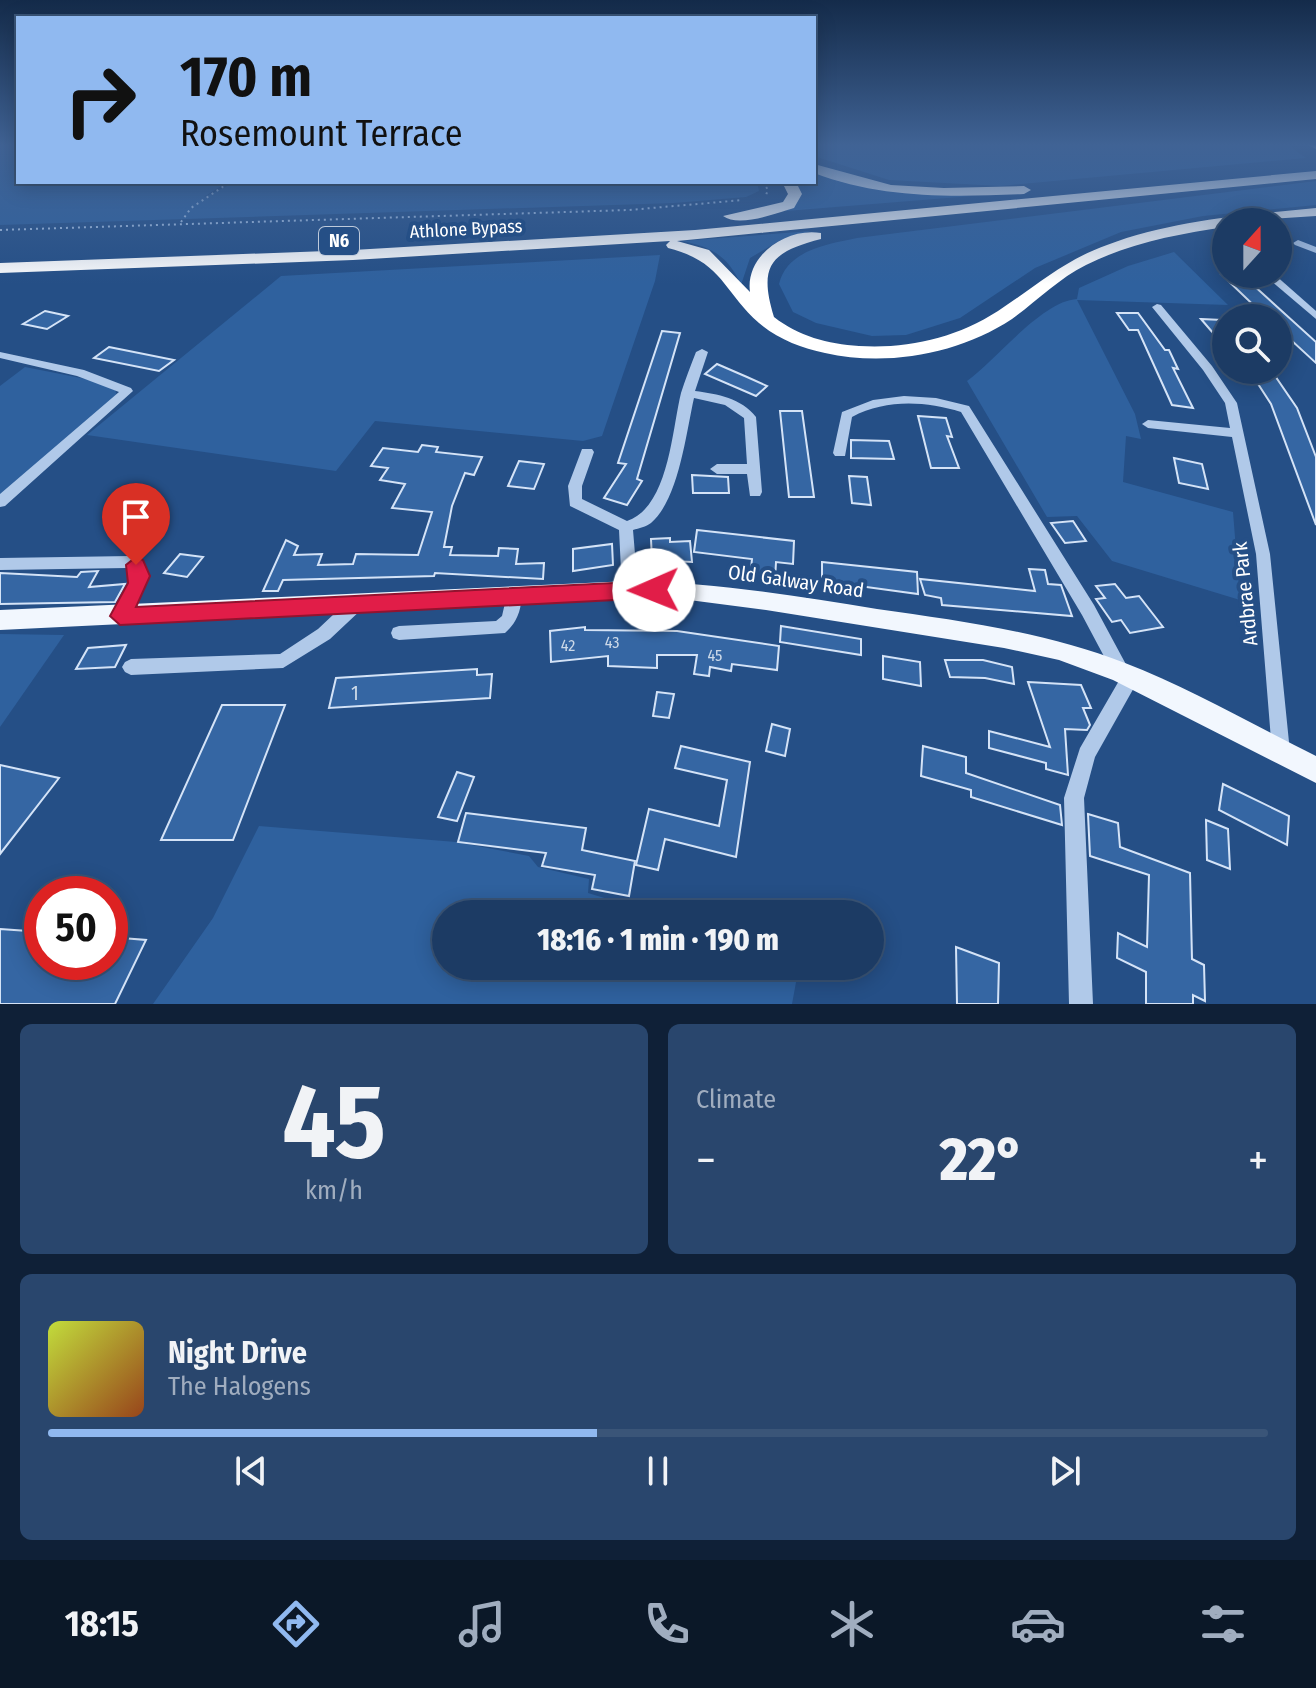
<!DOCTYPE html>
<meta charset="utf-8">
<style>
body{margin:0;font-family:"Fira Sans Condensed",sans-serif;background:#29466d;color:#f1f3f6;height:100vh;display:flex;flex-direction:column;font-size:30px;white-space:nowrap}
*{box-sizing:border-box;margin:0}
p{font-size:26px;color:#a0adbf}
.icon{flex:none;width:44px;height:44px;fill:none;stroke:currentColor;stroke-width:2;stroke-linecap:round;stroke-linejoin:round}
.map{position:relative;height:1004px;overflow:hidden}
.sheet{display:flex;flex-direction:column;gap:20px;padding:20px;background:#0f2037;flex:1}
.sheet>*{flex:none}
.top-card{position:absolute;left:16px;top:16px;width:800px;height:168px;border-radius:0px;box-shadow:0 4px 20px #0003,0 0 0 2px #3a5578;background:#90b9f0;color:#111;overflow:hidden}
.needle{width:52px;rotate:21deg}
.fabs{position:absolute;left:1212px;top:208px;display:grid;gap:16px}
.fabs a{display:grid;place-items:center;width:80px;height:80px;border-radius:50%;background:#1c3b64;box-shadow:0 4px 20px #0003,0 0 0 2px #3a5578;font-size:40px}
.speed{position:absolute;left:24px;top:876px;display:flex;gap:16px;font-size:40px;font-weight:700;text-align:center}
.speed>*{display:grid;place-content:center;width:104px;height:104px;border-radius:50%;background:#1c3b64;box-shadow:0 4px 20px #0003,0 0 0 2px #3a5578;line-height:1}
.speed .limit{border:12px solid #d22;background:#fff;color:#111}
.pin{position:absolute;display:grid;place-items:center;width:68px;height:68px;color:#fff;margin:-82px -34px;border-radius:50% 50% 50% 0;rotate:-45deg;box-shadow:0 0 8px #0007}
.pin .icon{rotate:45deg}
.me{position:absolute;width:88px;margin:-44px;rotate:269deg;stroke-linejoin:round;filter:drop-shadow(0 0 6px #0008)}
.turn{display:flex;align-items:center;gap:28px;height:168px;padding:0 32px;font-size:36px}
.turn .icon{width:104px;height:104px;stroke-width:2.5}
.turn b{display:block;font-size:56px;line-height:68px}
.big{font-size:60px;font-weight:800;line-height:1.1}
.sheet .widget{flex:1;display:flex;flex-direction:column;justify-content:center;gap:12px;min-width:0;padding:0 28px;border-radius:12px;background:#29466d}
.sheet .dial{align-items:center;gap:0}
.dial b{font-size:104px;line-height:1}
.song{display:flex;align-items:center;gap:24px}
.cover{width:96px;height:96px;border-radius:12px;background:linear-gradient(135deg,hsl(70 70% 55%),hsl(20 70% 35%))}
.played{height:8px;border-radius:4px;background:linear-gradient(90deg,#90b9f0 45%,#3a5578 45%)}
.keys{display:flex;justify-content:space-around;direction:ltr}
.heat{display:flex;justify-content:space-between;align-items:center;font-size:44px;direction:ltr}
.sheet .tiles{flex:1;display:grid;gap:20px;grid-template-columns:1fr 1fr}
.widget:last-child{grid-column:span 2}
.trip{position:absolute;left:432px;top:900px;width:452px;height:80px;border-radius:40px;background:#1c3b64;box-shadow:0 4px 20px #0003,0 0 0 2px #3a5578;font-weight:800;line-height:80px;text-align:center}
.dock{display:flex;height:128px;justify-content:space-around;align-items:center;background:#0b1828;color:#a0adbf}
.dock .icon{width:56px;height:56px}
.dock .on{color:#90b9f0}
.dock b{font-size:36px;color:#f1f3f6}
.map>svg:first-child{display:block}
.green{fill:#2f619e}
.building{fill:#3566a3;stroke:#d4e3f7;stroke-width:2}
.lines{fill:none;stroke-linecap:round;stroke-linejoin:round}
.path{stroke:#b0c9e9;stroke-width:2;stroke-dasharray:2 4;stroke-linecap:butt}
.minor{fill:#b0c9e9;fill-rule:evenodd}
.major{fill:#f2f7fe;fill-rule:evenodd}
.highway{fill:#fff;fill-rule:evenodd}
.route{fill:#e11d48;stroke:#92132f;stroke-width:2}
.labels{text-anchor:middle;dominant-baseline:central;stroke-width:8;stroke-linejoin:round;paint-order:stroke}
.number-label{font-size:16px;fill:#ccd9e8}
.far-street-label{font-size:18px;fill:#fff;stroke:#254f86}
.shield{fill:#254f86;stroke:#becadb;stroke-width:2}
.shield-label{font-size:18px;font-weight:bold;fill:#fff}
.street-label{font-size:20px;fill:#fff;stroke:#254f86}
.near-number-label{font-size:20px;fill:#ccd9e8}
</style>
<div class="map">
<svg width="1316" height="1004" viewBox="0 0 1316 1004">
<rect width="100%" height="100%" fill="#254f86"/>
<!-- green -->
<g class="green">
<path d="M0,144H18V182H227L204,197L236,182H757L759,191L746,197L674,203L0,225Z"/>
<path d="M814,144H1287L1306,158L1000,186L889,180L814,156Z"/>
<path d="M814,172L873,189L972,196L786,211L794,182H814Z"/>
<path d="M1316,181V205L1203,216L1121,232L1035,268L960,318L906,335L872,336L816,323L793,312L779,284C787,250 828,244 857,238Z"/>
<path d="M811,231L779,241L750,258L741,285C728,256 712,247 682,241Z"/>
<path d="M1174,252L1228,305L1077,300L1135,414L1141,439L1126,436L1123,482L1233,512L1240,600L1112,561L1077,516L1047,517L967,381C997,359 1042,301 1077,299L1079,288L1128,266Z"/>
<path d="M660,255L655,281L602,436L583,441L375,421L336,471L87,435L281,276Z"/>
<path d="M25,367L91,380L115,390L117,395L0,495V386Z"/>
<path d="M0,634L64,635L0,727Z"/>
<path d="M259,826L456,842L529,856L538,867L589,879L588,893L657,914H446V966H799L792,1004H153L213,918Z"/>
</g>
<!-- building -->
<g class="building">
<path d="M1226,269V274H1241L1316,342V363L1278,328V318H1267L1221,274Z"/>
<path d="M45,311L68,316L47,329L23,324Z"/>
<path d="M1117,313H1138L1165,350H1169L1178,369L1173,368L1193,408L1172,405L1138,330H1129Z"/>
<path d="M1201,319L1222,320L1226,324V348Z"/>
<path d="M662,331L680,333L637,479L642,481L627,505L604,498L626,464L618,463Z"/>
<path d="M109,347L174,360L159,371L94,358Z"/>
<path d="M717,364L747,377L767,386L756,396L705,374Z"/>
<path d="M1249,370H1271L1297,408L1316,457V525L1271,404Z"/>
<path d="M780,411H802L814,497H789Z"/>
<path d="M918,416L946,418L952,437L947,436L959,468H931Z"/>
<path d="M851,440L889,441L894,459L851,458Z"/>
<path d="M422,445L438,447L436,452L482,457L474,475L465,473L452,506L444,547H452L450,555L498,556L499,548L518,549L516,564L544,563L543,579L435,573L434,576L283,580L278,591H263L286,540L298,546L294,555L322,554L318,565L353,564L356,554L418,555L432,512L392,508L405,484L380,480L388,468L371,466L383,448L418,452Z"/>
<path d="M1174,458L1202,464L1208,489L1179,483Z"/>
<path d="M519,461L544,464L534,489L508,486Z"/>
<path d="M692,475L728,477L729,493H693Z"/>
<path d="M849,476L867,477L871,505L852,503Z"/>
<path d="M1073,521L1086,541L1065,543L1051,523Z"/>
<path d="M697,530L794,541L793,564L776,562L775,581L750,578L752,559L694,552Z"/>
<path d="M670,538V542L690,541L692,562L652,560L651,539Z"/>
<path d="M612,544L613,565L573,571V549Z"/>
<path d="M180,554L203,557L187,577L164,573Z"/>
<path d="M822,562L917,572L918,594L822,581Z"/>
<path d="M1029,569L1045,570L1048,584L1061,585L1072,616L942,605L941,598L925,595L920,579L1035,591Z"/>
<path d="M98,571L89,587L125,584L115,602L0,604V573L77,577L81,572Z"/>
<path d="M1115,584L1126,598L1139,596L1163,627L1130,633L1121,620L1112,622L1096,599L1105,598L1096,586Z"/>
<path d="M781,626L861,639V655L780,642Z"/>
<path d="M585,627V630L677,631L779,646L777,670L732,664L731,671L710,667L709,676L694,674L697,655H657V668L608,666V656L551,662L550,631Z"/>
<path d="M126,645L115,667L76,669L88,648Z"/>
<path d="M883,656L920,662L921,686L883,679Z"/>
<path d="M945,660H983L1012,667L1014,684L985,678L950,677Z"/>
<path d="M477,669V675L492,674L490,698L329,708L336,678Z"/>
<path d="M1028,682L1081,685L1091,708H1083L1090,725L1087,730L1065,729L1068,775L1046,769V763L989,748V731L1050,747Z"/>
<path d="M657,692L674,694L669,718L653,716Z"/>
<path d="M222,705H285L233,840H161Z"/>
<path d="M772,724L790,729L785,756L766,751Z"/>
<path d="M681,746L750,762L736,857L665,839L658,870L636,865L649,809L719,826L727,780L675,768Z"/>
<path d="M923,746L966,757V773L1060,805L1062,825L971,797V790L921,776Z"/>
<path d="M0,765L59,778L0,854Z"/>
<path d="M457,772L474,777L457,821L438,817Z"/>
<path d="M1223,784L1289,816L1287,845L1219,810Z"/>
<path d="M466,813L586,828L582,850L635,861L629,896L592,889L595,875L542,866L546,853L458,842Z"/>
<path d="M1088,814L1118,823L1120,847L1190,873L1192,959L1204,965L1205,1001L1193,995V1004H1146V972L1117,958L1118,933L1147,947L1149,875L1090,856Z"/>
<path d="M1206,820L1228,829L1230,869L1207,860Z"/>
<path d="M0,929L42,932V962H110V937L146,940L115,1004H0Z"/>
<path d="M956,947L999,963L998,1004H957Z"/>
</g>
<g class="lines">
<!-- path -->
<g class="path">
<path d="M763,182L768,190L766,195"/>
<path d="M181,222L191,208L230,182"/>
<path d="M0,230L629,210L743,200"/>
</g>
<!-- minor -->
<g class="minor">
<path d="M1298,240L1316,247V253L1295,245L1293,243Z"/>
<path d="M1263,274H1274L1316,311V319Z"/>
<path d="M1157,304L1161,305L1212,366L1237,403L1270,554L1290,752L1288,758L1281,761L1274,758L1272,752L1256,554L1232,437L1148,428L1142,424L1148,420L1230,428L1225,403L1203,370L1152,307Z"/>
<path d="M702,349L708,352L695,391C718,394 741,398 756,417L762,492L760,496H750L747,474H717L710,469L717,464H747L744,418L725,405L694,398C686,433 679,499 651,523C646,527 639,528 633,530L638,590L636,595L630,596L624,595L622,590L619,530L570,506L568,486L582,449H592L594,452L582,486V499L627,521C669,507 672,429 681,393C685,380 691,365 696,352Z"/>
<path d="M0,352L84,370L131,388L133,391L5,506L0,507V494L119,392L77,376L0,358Z"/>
<path d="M904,396L936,398L969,406L1094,605L1129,670L1137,672L1140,677L1095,757L1084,798L1093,1004H1069L1064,798L1080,748L1120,679L1115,677L1082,615L961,412C925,401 886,399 852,417L845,456H835L833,453L842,412L873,400Z"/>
<path d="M131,556L136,558L148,576L126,621L120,623L114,621L112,616L132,576L127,568L0,570V558Z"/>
<path d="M514,589L520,590C524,606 517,623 505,633L399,640L393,638L391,633L393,628L399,626L496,621L502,616L508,590Z"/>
<path d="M357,596L363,598L365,603L363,608L330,639L283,668L131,675L125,672L122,667L125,662L131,659L280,654L318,629L351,598Z"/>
</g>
<!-- major -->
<g class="major">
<path d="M1306,144H1316V149Z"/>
<path d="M630,581C713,582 795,596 877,609C962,621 1045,632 1125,663C1188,687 1255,726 1316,756V783L1113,680L1059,660L1004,648L766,610L689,600L630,599L0,630V610Z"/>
</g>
<!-- highway -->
<g class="highway">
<path d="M814,164L891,185L944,188L1024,186L1031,190L1024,194C952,197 882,199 814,173Z"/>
<path d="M1316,171V179L677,241L709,250L750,292C745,256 786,227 821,233V239C771,252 758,265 774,317C798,336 828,344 859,346C908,349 956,338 998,311C1035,287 1064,260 1107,245C1173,220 1246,215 1316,208V216L1226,222V227C1178,234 1130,243 1086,265C1058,279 1037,301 1012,319C959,354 887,367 825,353C801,348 778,339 759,323C722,290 723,262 668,248L666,245L670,241L353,260L0,273V263L353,250L695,230Z"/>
<path d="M782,182H796L802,194L794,208C776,213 739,228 723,216L783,202L788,194Z"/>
</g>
</g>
<!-- sky -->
<linearGradient id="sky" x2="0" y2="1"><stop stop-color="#142b4a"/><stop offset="0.51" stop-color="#406395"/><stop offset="1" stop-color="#406395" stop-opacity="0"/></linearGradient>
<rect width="1316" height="284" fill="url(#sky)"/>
<!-- route -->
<path class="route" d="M136,557L143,560L150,576L136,607L654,581L664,590L654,598L120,625L110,616L128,583L126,565Z"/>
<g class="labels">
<!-- number labels -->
<g class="number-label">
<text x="612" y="642">43</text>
<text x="568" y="645">42</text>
<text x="715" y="655">45</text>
</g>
<!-- far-street labels -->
<g class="far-street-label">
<text transform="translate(466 229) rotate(-3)">Athlone Bypass</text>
</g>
<!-- shield labels -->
<rect class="shield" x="319" y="227" width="40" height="28" rx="6"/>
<g class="shield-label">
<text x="339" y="241">N6</text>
</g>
<!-- street labels -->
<g class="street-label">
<text transform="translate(796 581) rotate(8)">Old Galway Road</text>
<text transform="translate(1245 594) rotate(-96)">Ardbrae Park</text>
</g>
<!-- near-number labels -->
<g class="near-number-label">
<text x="355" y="693">1</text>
</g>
</g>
</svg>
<div class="fabs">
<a><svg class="needle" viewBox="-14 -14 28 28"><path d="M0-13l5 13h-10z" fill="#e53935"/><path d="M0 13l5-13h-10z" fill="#a0adbf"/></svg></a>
<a><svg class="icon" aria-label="search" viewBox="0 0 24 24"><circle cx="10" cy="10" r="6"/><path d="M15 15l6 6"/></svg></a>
</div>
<div class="speed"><div class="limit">50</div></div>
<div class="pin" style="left:136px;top:565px;background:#d93025"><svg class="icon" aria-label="arrive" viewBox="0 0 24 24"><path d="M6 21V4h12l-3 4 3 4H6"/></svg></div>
<svg class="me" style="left:654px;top:590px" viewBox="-20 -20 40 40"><circle r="19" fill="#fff"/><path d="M0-13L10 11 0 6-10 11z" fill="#e11d48"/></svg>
<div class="trip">18:16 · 1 min · 190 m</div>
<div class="top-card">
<div class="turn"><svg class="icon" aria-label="right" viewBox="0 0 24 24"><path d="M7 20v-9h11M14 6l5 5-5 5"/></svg><div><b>170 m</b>Rosemount Terrace</div></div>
</div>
</div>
<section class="sheet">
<div class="tiles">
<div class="widget dial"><b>45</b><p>km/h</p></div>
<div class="widget"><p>Climate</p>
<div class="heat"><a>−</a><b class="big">22°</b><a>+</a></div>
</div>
<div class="widget">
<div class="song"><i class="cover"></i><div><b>Night Drive</b><p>The Halogens</p></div></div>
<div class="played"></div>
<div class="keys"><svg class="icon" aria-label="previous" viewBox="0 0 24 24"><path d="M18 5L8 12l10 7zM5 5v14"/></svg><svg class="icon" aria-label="pause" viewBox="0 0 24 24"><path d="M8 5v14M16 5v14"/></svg><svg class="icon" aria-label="next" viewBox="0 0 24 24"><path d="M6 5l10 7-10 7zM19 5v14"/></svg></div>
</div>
</div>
</section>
<nav class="dock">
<b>18:15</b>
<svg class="icon on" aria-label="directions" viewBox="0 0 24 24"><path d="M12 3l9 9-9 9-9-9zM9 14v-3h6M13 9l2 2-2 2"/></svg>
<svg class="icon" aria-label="music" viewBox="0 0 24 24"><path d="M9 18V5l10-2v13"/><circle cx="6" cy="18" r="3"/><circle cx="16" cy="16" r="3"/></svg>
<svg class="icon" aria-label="phone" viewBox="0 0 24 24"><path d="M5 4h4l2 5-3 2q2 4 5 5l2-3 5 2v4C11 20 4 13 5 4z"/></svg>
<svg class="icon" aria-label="climate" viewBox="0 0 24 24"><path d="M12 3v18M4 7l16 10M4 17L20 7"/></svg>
<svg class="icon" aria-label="car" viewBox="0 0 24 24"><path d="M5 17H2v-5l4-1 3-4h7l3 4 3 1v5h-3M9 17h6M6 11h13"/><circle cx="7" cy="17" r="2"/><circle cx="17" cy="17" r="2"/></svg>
<svg class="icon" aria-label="filters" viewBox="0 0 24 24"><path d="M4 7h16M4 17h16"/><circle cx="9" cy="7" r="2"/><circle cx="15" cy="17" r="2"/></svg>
</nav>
